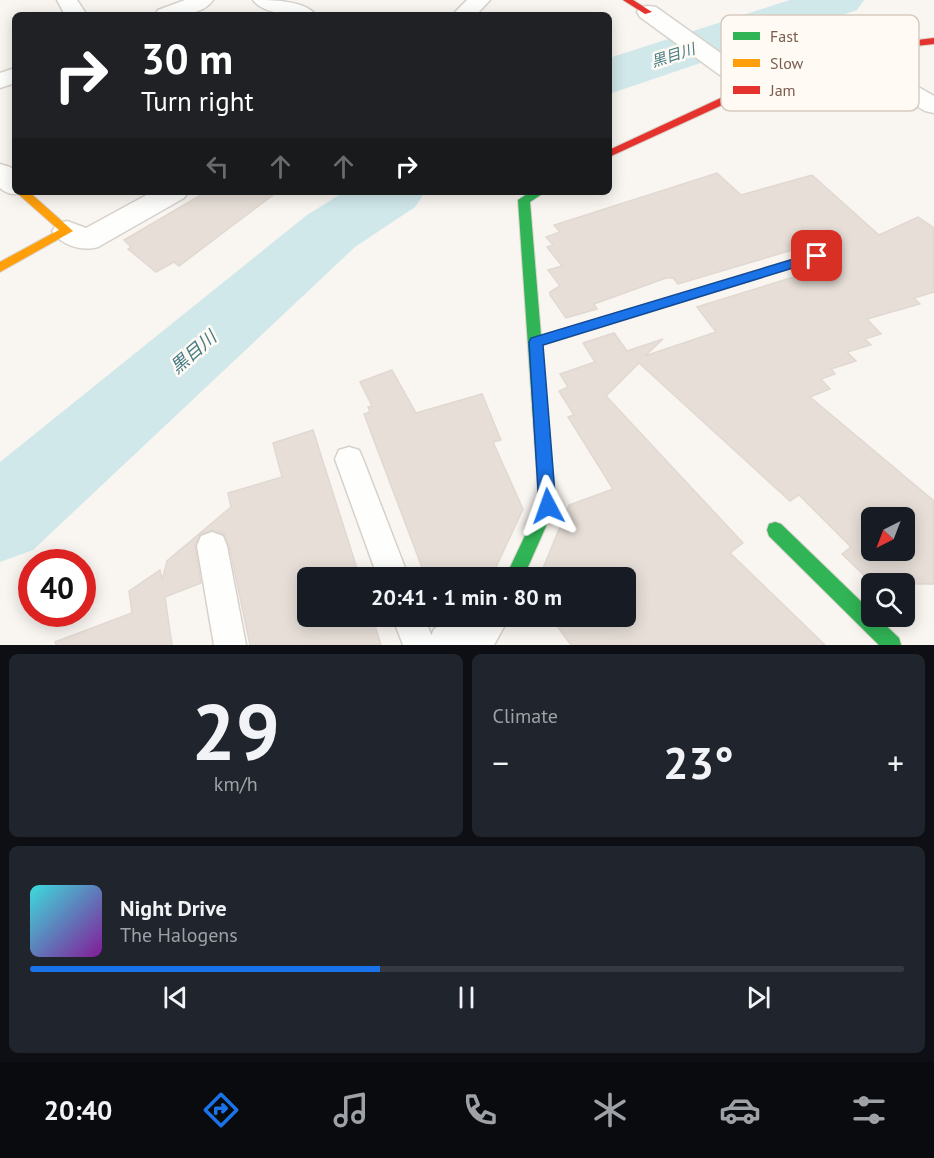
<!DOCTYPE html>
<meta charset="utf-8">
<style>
body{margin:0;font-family:"PT Sans","Noto Sans JP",sans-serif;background:#20242c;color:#f1f3f6;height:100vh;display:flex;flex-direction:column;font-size:22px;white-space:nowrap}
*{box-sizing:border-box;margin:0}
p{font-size:20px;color:#9ea1a6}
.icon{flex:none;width:33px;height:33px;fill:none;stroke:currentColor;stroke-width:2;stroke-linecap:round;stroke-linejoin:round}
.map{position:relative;height:645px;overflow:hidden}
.details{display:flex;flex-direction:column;gap:9px;padding:9px;background:#0d0f14;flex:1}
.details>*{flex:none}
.top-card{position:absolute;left:12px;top:12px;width:600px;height:183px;border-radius:9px;box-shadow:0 3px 15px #0003;background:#202124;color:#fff;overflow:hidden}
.needle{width:39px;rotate:222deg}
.fabs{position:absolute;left:861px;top:507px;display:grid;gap:12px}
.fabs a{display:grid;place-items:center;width:54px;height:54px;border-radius:9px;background:#171b24;box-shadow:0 3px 15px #0003;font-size:30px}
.speed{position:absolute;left:18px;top:549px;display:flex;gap:12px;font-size:30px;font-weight:700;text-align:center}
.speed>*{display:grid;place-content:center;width:78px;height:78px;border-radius:50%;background:#171b24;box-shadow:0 3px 15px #0003;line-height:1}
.speed .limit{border:9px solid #d22;background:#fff;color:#111}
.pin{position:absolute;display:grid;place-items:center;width:51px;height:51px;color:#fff;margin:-26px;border-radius:12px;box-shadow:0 3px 9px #0006}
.me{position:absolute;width:66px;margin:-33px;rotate:356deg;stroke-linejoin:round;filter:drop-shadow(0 0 4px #0008)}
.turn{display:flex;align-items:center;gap:21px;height:126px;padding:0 30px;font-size:27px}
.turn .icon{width:78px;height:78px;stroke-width:2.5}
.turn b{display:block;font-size:42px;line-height:51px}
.lanes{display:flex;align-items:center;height:57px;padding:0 30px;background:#0003;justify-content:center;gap:30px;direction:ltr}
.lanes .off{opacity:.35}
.big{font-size:45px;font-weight:600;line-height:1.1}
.details .tile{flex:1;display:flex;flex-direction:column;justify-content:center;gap:9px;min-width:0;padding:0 21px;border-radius:9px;background:#20242c}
.details .dial{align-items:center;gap:0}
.dial b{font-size:78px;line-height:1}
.song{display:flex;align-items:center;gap:18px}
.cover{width:72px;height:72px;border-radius:9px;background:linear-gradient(135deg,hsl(180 70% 55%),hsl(290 70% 35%))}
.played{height:6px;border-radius:3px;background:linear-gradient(90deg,#1a73e8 40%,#363941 40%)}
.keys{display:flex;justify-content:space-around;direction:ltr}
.heat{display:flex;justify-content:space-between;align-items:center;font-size:33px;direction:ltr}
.details .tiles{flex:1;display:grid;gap:9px;grid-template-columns:1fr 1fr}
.tile:last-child{grid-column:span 2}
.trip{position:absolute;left:297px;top:567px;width:339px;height:60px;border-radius:9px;background:#171b24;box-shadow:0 3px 15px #0003;font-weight:600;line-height:60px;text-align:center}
.tabs{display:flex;height:96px;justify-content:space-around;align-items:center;background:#090b0e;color:#9ea1a6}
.tabs .icon{width:42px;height:42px}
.tabs .on{color:#1a73e8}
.tabs b{font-size:27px;color:#f1f3f6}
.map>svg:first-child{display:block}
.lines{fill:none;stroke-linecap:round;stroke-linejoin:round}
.river{fill:#d0e8ea;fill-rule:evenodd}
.building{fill:#e6ded7;stroke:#e2d8d2;stroke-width:1.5;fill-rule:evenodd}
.lane-casing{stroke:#d7d1cb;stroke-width:3}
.street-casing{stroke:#d7d1cb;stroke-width:3}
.fast-casing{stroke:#d9d2cb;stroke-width:2}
.slow-casing{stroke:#d9d2cb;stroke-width:2}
.jam-casing{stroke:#d9d2cb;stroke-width:2}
.lane{fill:#fefefd;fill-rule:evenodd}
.street{fill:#fefefd;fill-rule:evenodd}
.fast{fill:#30b455;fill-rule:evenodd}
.slow{fill:#ff9f0a;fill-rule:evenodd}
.jam{fill:#e5322d;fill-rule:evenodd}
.route{fill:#1a73e8;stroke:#114b97;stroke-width:1.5}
.labels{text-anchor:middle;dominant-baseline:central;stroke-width:5;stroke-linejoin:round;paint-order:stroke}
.far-water-label{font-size:15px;font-style:italic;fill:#437c86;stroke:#fffaf3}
.water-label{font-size:18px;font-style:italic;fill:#437c86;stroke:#fffaf3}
.key{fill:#fffaf3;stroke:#d7cbc1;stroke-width:1.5}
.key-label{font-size:16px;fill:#7a5c4d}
</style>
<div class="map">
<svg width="934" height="645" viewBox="0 0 934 645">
<rect width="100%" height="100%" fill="#f9f5f0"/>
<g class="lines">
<!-- river -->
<g class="river">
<path d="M790,0H864L857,10L609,94V58Z"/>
<path d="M344,192H425L415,207L355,247L33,550L0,562V462L307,215Z"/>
</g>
</g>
<!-- building -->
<g class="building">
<path d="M717,173L741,195L812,175L879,235L918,217L934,228V292L914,298L920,304L867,319L881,334L865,339L871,345L847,352L856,361L831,369L835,374L821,379L830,389L810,397L934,501V584H873L842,554L851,547L799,495L790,501L639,363L606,396L743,543L730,553L825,645H571L553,621L560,616H626V578H539L569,505L613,489L568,417L574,415L559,391L568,387L560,374L595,362L583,343L614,333L627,351L663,339L645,356L716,332L697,307L829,266L834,255L829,246L816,243L678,284L673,278H666L594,304L597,309L566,318L550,295V292L560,286L548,270L562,266L547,247L553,245L546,237L560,232L554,225ZM872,518H904V550H872Z"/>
<path d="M206,192H277L179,266L174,262L156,272L128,249L131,247L124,240Z"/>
<path d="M392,370L416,413L482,394L501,440L493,442L523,509L491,578H426L364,414L370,412L368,407L372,406L360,382Z"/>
<path d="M313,430L360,578H308V616H372L381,645H250L229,545L224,534L213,530L200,534L195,545L201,583L165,597L172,645H56L55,642L132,613L129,591L160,570L162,580L167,561L231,507L228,493L282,477L273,443Z"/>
</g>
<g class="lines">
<defs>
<g id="lane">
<path d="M349,447L359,450L363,459L409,578H378L335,459L339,450Z"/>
<path d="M212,532L223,536L227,546L246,645H214L197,546L201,536Z"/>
<path d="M392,616H424L435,645H403Z"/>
</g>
<g id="street">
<path d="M57,0H77L87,15H65Z"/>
<path d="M185,0H213C202,17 173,15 155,15L158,10Z"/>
<path d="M253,0C270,0 305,0 316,15C298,15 264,16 253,0Z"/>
<path d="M467,0H490L476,15H452Z"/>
<path d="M648,6L656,7L764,84L767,89L764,94L755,96L746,94L640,17L637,12L640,7Z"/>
<path d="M849,50L857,52L934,96V113L925,111L841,62L837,57L841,52Z"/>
<path d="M15,68V83L0,88V73Z"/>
<path d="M0,164L10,167L15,171V192H25C15,195 8,195 0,188Z"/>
<path d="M152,192H188L184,198L98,247C82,252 61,245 52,231L57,224L67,221L86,228Z"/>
<path d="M457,616H510L494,645H427L434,629Z"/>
</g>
<g id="fast">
<path d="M530,192H545L530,202L555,506L523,578H505L539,506L518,200Z"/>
<path d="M775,522L781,524L872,612V616H876L899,638L901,645H879L769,536L767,530L769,524Z"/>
</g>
<g id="slow">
<path d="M16,192H29L73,231L0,272V262L59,230Z"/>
<path d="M817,252L821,253L823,256L821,259L536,347L531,346L529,342L531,338L536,337Z"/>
</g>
<g id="jam">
<path d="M623,0H633L652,12L645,14Z"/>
<path d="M934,38V44L879,50L759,91L731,101L609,157V150L723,97L751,87L875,45Z"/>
</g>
</defs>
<!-- lane casing -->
<use href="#lane" class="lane-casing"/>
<!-- street casing -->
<use href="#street" class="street-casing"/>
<!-- fast casing -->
<use href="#fast" class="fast-casing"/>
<!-- slow casing -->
<use href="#slow" class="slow-casing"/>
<!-- jam casing -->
<use href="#jam" class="jam-casing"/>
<!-- lane -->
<use href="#lane" class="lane"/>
<!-- street -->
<use href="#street" class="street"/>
<!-- fast -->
<use href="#fast" class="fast"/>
<!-- slow -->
<use href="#slow" class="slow"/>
<!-- jam -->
<use href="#jam" class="jam"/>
</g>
<!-- route -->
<path class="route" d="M817,252L824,256L822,259L543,345L556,506L553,511L548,513L542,511L539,506L529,342L531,338Z"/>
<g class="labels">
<!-- far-water labels -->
<g class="far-water-label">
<text transform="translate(673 55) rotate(-18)">黒目川</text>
</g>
<!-- water labels -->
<g class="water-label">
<text transform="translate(193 352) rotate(-41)">黒目川</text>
</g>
</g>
<!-- legend -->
<rect x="721" y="15" width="198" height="96" rx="9" class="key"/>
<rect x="733" y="32" width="27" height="8" fill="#30b455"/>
<rect x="733" y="59" width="27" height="8" fill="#ff9f0a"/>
<rect x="733" y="86" width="27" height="8" fill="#e5322d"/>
<g class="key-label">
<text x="770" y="42">Fast</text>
<text x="770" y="69">Slow</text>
<text x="770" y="96">Jam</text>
</g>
</svg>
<div class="fabs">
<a><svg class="needle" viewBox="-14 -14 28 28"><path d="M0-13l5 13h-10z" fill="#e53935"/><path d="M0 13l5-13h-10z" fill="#9ea1a6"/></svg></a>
<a><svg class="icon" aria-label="search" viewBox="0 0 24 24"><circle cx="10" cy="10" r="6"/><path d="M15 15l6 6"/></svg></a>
</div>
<div class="speed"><div class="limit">40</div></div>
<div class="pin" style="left:817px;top:256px;background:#d93025"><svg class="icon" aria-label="arrive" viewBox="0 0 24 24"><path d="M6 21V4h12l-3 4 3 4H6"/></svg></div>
<svg class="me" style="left:548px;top:506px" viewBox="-20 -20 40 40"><path d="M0-17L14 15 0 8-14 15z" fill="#1a73e8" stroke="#fff" stroke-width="4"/></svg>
<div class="trip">20:41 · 1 min · 80 m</div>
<div class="top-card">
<div class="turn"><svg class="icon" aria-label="right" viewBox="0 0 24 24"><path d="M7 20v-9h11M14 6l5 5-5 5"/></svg><div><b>30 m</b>Turn right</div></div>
<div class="lanes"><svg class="icon off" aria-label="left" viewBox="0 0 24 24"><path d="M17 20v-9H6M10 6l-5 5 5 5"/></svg><svg class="icon off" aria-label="ahead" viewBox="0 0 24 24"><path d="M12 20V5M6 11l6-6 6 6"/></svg><svg class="icon off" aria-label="ahead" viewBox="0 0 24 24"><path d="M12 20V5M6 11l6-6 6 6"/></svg><svg class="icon" aria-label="right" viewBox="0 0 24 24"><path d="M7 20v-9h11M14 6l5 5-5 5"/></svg></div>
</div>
</div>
<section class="details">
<div class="tiles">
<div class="tile dial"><b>29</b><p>km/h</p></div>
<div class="tile"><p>Climate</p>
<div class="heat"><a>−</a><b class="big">23°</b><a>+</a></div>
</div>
<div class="tile">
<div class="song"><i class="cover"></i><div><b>Night Drive</b><p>The Halogens</p></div></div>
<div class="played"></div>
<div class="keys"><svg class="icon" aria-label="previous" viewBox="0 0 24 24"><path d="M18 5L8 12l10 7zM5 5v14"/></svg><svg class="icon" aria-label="pause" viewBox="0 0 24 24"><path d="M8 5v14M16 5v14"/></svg><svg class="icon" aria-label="next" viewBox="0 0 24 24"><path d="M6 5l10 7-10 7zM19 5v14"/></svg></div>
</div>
</div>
</section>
<nav class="tabs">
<b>20:40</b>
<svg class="icon on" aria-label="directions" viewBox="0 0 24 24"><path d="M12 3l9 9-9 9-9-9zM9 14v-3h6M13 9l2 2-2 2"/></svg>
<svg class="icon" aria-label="music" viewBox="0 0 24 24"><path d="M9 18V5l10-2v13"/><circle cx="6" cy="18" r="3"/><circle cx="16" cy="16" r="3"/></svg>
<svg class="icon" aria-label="phone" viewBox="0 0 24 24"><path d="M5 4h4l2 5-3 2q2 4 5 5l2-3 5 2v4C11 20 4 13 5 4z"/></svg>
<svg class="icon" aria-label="climate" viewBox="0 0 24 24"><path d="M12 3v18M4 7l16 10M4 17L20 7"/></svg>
<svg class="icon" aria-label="car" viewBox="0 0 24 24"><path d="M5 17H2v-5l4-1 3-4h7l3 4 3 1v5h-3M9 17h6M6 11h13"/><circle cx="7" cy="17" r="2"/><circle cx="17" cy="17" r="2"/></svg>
<svg class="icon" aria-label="filters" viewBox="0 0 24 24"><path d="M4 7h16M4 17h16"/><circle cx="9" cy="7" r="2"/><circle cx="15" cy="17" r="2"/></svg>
</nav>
